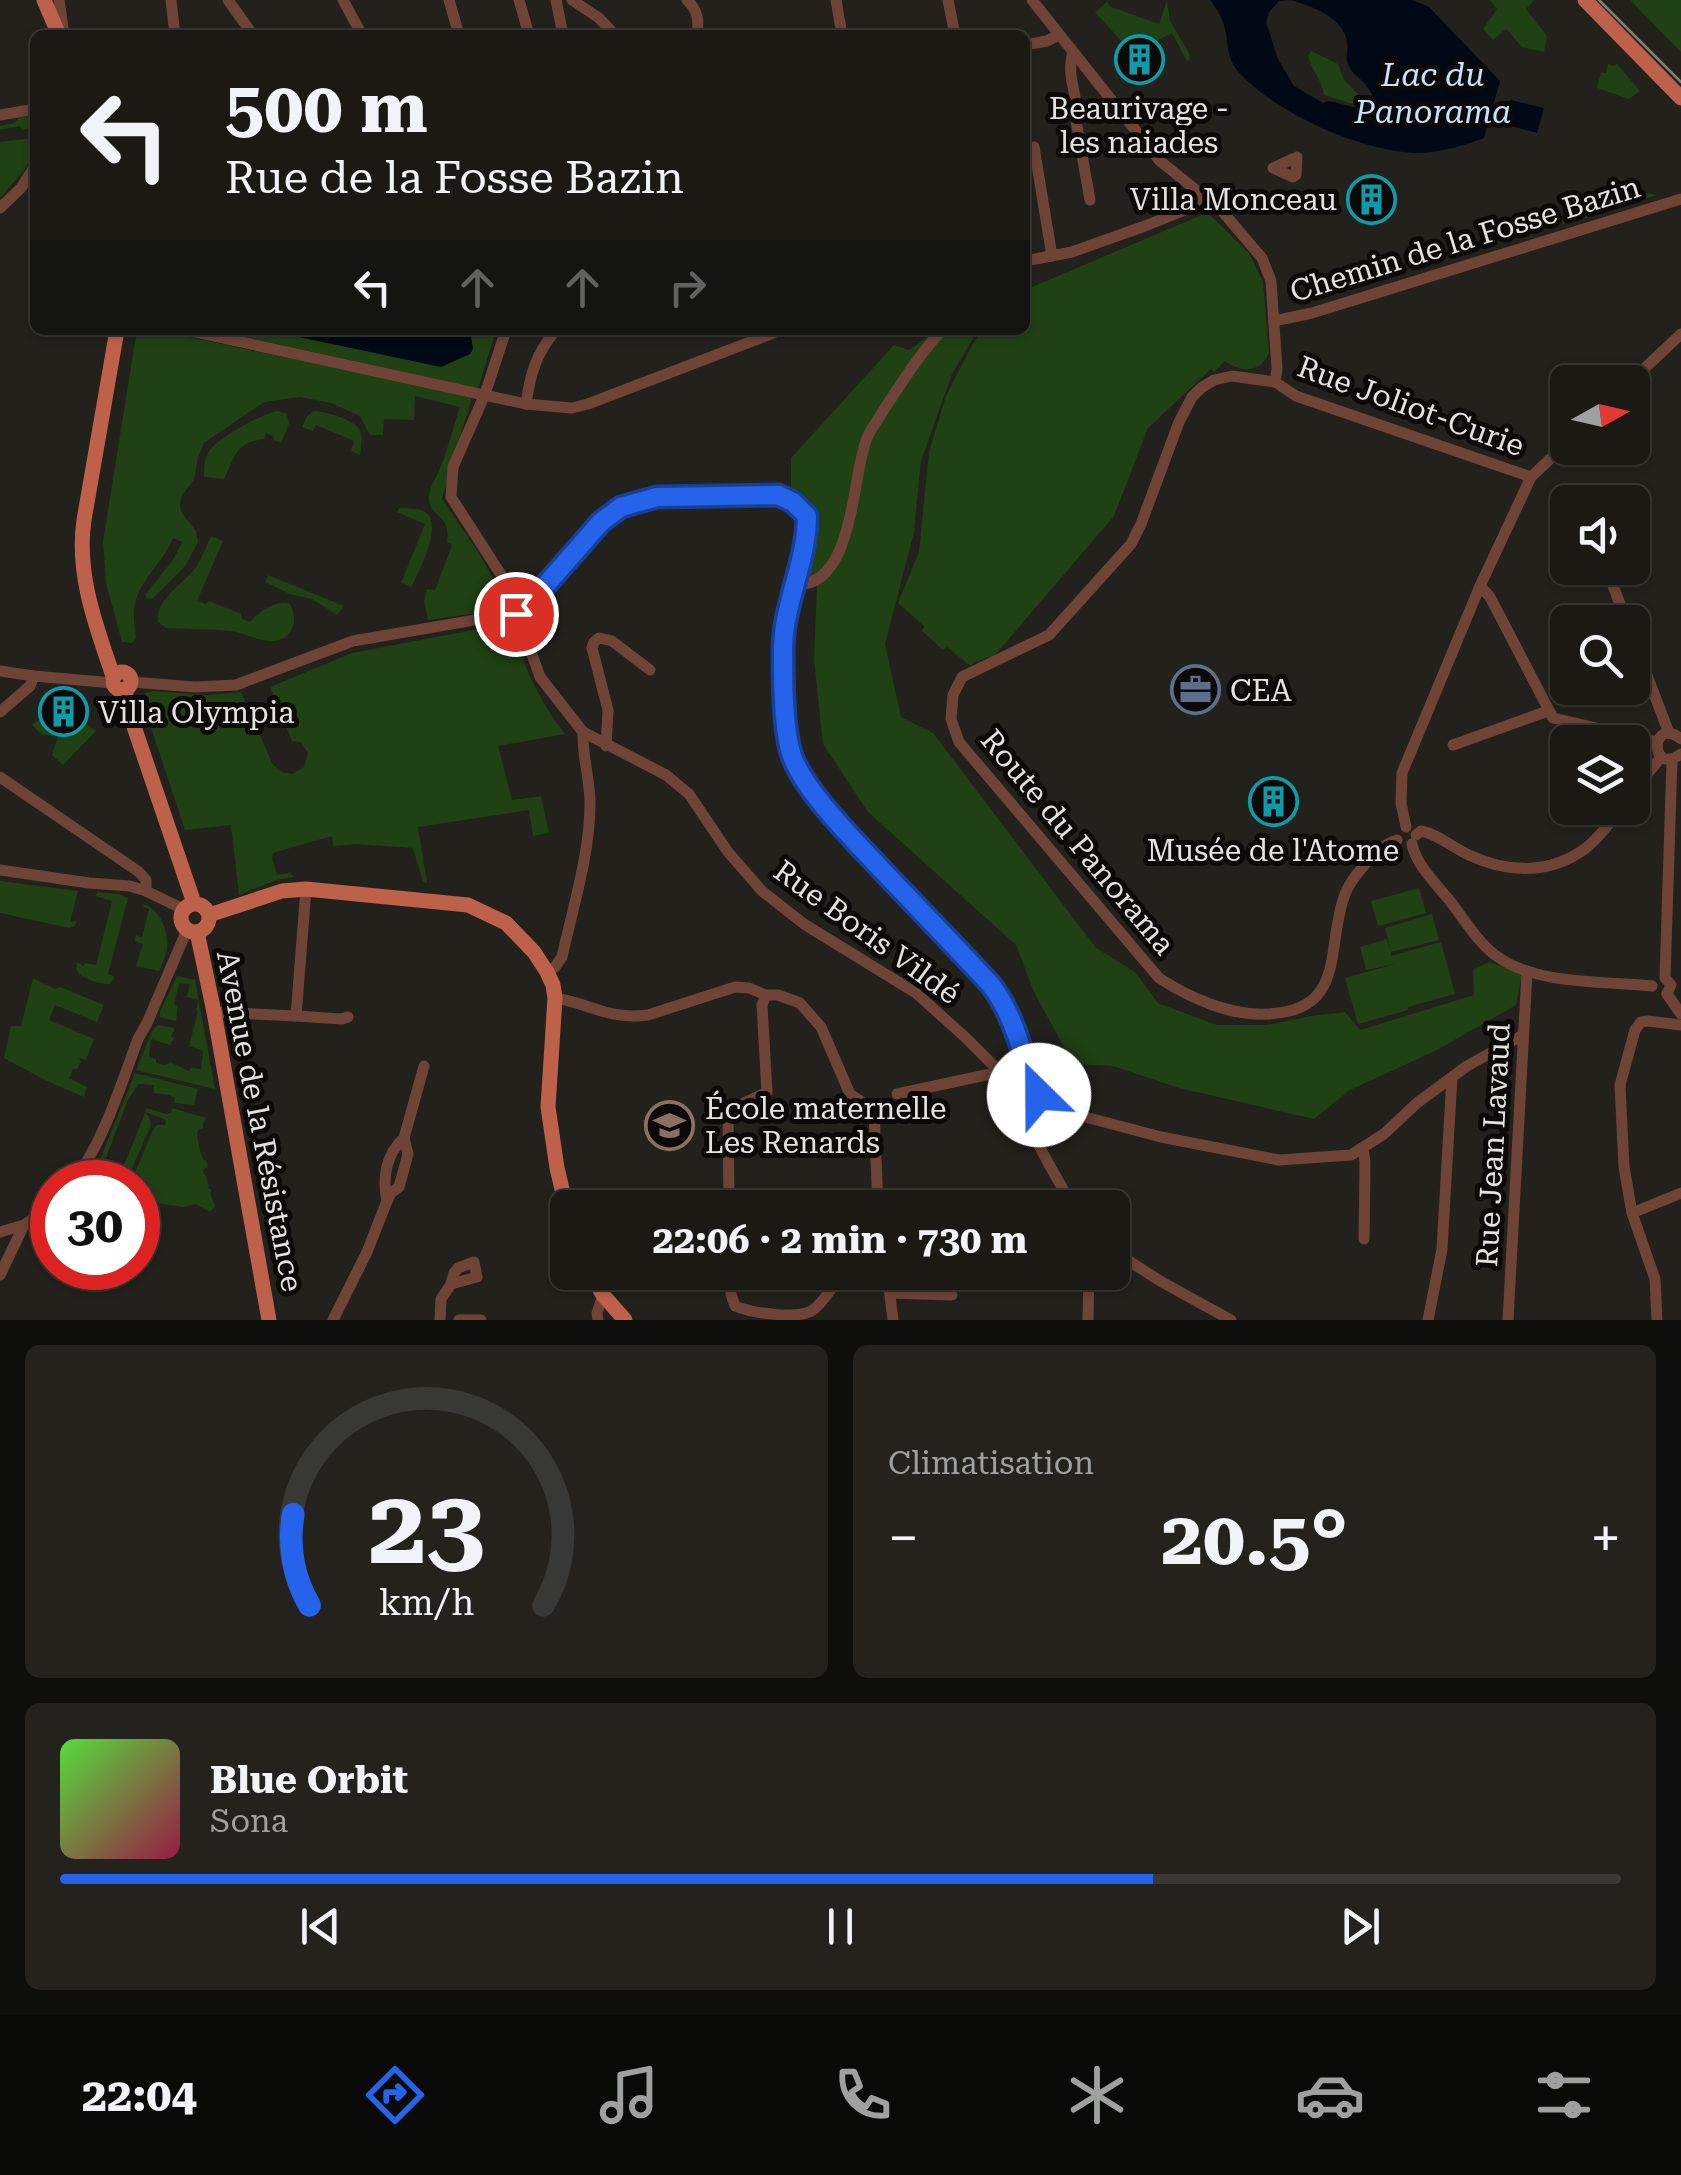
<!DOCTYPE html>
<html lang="fr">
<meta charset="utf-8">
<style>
body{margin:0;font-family:"Roboto Serif",serif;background:#23221d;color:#f1f3f6;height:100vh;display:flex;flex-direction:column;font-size:38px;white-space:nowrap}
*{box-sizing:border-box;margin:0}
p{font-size:32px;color:#9fa0a0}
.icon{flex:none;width:55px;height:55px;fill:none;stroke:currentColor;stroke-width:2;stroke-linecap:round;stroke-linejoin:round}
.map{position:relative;height:1320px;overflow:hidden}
.sheet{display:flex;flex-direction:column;gap:25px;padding:25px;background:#0e0e0b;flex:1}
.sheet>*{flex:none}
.hud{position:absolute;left:30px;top:30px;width:1000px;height:305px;border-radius:15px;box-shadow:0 2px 8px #0004,0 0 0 2px #383834;background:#1a1914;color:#f1f3f6;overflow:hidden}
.needle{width:65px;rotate:82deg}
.buttons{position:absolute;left:1550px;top:365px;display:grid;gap:20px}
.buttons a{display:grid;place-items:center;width:100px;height:100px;border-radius:15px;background:#1a1914;box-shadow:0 2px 8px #0004,0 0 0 2px #383834;font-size:50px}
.speed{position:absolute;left:30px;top:1160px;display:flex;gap:20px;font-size:50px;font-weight:700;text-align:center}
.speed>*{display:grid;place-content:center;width:130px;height:130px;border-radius:50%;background:#1a1914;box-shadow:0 2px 8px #0004,0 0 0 2px #383834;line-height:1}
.speed .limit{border:15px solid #d22;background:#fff;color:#111}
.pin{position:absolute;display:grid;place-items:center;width:85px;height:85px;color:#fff;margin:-42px;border:5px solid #fff;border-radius:50%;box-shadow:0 2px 10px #0007}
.me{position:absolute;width:110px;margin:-55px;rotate:337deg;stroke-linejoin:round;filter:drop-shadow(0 0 8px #0008)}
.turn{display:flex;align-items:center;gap:35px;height:210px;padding:0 30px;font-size:45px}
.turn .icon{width:130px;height:130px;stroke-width:2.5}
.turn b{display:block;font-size:70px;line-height:85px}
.lanes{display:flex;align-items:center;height:95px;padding:0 30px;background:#0003;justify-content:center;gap:50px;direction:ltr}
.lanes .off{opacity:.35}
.big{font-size:75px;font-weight:700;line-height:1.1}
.sheet .card{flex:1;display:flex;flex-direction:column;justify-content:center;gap:15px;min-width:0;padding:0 35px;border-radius:15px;background:#23221d}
.sheet .dial{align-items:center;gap:0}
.dial svg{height:260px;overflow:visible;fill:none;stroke:#383834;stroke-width:7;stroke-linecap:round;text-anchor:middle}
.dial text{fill:#f1f3f6;stroke:none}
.song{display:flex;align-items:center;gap:30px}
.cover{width:120px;height:120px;border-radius:15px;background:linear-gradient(135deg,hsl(110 70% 55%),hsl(340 70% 35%))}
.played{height:10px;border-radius:5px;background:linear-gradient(90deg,#2563eb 70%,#383834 70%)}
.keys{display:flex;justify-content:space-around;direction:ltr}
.heat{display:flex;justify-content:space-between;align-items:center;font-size:55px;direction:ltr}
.sheet .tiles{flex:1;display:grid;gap:25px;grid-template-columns:1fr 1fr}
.card:last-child{grid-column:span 2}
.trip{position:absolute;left:550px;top:1190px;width:580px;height:100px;border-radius:15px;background:#1a1914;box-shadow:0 2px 8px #0004,0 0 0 2px #383834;font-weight:700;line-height:100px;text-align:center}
.tab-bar{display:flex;height:160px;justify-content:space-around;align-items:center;background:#0a0a08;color:#9fa0a0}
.tab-bar .icon{width:70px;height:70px}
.tab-bar .active{color:#2563eb}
.tab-bar b{font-size:45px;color:#f1f3f6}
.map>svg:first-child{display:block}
.green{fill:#1f4113}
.water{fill:#000915}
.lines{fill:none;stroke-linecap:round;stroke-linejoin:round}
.minor{stroke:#704337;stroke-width:11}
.major{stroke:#bd614a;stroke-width:15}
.tram{stroke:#817f7a;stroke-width:2.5}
.route-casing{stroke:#184099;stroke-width:25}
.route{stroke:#2563eb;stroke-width:18}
.labels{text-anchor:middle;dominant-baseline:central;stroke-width:10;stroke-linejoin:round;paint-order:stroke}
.poi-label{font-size:30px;fill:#e4e3df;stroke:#0c0a08;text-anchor:start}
.street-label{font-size:30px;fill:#e4e3df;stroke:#0c0a08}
.water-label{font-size:32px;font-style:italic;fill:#c5e3fc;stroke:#0c0a08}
</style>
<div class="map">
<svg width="1681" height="1320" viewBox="0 0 1681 1320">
<rect width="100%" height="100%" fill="#23211b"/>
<!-- green -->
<g class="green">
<path d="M1490,0H1534L1526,9L1547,36L1544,52L1522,47L1506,29L1493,40L1483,29L1497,9Z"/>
<path d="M1630,0H1681V52Z"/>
<path d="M1167,1L1170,21L1190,55V59L1187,61L1172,33L1132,53L1095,12L1107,2L1111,7L1159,24Z"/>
<path d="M1311,51L1338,64L1344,80L1358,94L1353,104L1324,95C1322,80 1312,71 1308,56Z"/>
<path d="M1608,64L1613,66L1617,64L1640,91L1629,99L1597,88L1601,72L1606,73Z"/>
<path d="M35,115V149L25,169L0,198V142L33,138L34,133L31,128L22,130L20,126L0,130V126L15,123L18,118Z"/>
<path d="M1618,187L1657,195L1593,216L1562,224L1572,191L1615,201Z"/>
<path d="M1204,214H1209L1249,253L1263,282L1269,353C1261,373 1241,373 1225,361L1214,372L1211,369L1148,428L1114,516L995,655L974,662L971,666L947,647L943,650L922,631L924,626L898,603L919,552L929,452L946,396L971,347L982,330H1025V290Z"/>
<path d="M137,330H156L472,397L442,499L478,552L505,599V606L499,610L428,620L424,601L427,589L435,590L452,545L447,542C451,513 431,519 429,500C428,489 436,478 440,469C448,449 453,427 460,407L415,396L414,420L384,419L383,435H370L360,416L331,403L300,397L264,402L204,443L198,457L194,480L182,495L180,505L181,512L196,531L198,542L186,565L153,598L147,599L145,595L173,560L182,542L173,538C164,562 140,579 135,604C132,614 135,627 136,638L132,643L122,642L106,583L103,541Z"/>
<path d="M214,330H496L479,386L475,388Z"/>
<path d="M937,330H978L952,374L921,461L914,532L885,644L901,717L933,733L1096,948L1135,972L1158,1003L1217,1025H1267L1311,1016L1345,1012L1360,1030L1474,995L1473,969L1490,962L1522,974L1516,1005L1437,1050L1350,1090L1314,1119L1179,1088L1113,1066L1073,1064L1034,992L1016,945L868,812L823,744L814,660L817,586L802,573L810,509L791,493V458L894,345L909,350Z"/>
<path d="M278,411L287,414L289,424L281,443L274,440L273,436L266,433L264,439C235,443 236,455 224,479L204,477C204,469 204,460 208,453C214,439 263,413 278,411Z"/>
<path d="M314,411C325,411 355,420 360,430C363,437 361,448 360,455L351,451L354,441L316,425L313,431L302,427L307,416Z"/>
<path d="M399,508C406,508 416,508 423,511C446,522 419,570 412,587L401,583L425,524L397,512Z"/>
<path d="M211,536L223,541L197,601L206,604L209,601L241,614L242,619L250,622C258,612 276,599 290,604C300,622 291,643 268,641C255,640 243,632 230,631C209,629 187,629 166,628L158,622C155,599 183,585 196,567C202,558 206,547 211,536Z"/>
<path d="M268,575L344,606L337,615L312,599L290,594L265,582Z"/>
<path d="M510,623L514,626C522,666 540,702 565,734L498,746L512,800L541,796L549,833L533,836L529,810L418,827L427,883L423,882L413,848L355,844L333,846L332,836L273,853L272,858L277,875L290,873L294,877L277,880L239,895L231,825L185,830L142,701L145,693L152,691L208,695L241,692L273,765L282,772L293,774L304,767L308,753L300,742L292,741L270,687L352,653Z"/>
<path d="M47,714H73L96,731L63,765L52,755L58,737L41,734L32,725Z"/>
<path d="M0,881L78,891L70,922L77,921L75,926L69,928L0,913Z"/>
<path d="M1419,888L1426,913L1378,926L1371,901Z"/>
<path d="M97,892L119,894L128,898L108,974L115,977L110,984C99,984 80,979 76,968L77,962L83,966L85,963L96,965L112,901L96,896Z"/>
<path d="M144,904C160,910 168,929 167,947C167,954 162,964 159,971L136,966L143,944L135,941L136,935L142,937L149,909L143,907Z"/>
<path d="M1432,914L1439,940L1391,952V956L1441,942L1455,994L1408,1007V1010L1358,1024L1345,978L1395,964L1366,970L1360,947L1387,939L1391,951L1385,928Z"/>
<path d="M177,976L195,980L215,1089L136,1070L152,1031L158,1025L175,1028L171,1037L174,1038L170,1045L151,1039L149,1057L156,1059V1063L165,1065L170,1062L189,1071L191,1068L201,1069L203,1051L189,1046L198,1011L196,1010L199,1000L187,997L190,984L179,983L174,1004L178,1006L176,1021L160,1017V1011Z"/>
<path d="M33,978L55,989L60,987L104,1005L97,1022L55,1005L49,1020L94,1039L86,1060L79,1058L81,1062L77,1069H73L69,1078L87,1087L84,1097L47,1081L4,1058L11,1026H21Z"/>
<path d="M135,1073L198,1089L194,1105L174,1103L175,1098L170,1095L154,1093V1085L138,1084L127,1102L100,1174L115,1181L118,1180L145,1113L149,1117L151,1125L126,1182H87L99,1162Z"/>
<path d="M147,1108L166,1114L171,1113L172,1108L206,1118L203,1123V1128L198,1130C196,1137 200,1151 203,1160H206L208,1167L203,1170L204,1174L206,1176L209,1189H212L210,1193L215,1206L210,1212L195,1204L184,1207L141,1201L138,1204V1182H131L153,1130L157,1125H165L166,1120L145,1112Z"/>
</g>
<!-- water -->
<g class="water">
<path d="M1210,0H1291L1279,1L1269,12L1266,22L1278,59L1294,86L1323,103L1329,101L1372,112L1377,105C1374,98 1370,90 1365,84C1360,78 1352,74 1349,66C1344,58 1349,51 1347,42C1343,16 1312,7 1291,0H1413L1429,7L1500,81L1484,138C1462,146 1440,153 1416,153C1362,152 1272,112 1237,70C1228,59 1228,48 1226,34C1225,23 1217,8 1210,0Z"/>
<path d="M1511,100L1544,108L1537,133L1504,124Z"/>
<path d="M266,330H470L473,349L470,354L441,367Z"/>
</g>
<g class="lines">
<!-- minor -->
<g class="minor">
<path d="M59,0L64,35"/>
<path d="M171,0L175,35"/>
<path d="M228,0L253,35"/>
<path d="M343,0L362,35"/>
<path d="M449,0L459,35"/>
<path d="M519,0L529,35"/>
<path d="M556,0L563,35"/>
<path d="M572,0L599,18L615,35"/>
<path d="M687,0C698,10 699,21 697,35"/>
<path d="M836,0L842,35"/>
<path d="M948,0L955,35"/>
<path d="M1032,0L1160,161L1222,211L1262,258L1271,281L1277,369L1275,382"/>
<path d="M1025,45L1047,41L1059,35"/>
<path d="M1073,53C1065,77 1080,97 1076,121L1090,200"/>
<path d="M0,115L35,109"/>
<path d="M1034,147L1052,256"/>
<path d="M1295,158L1273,168L1293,177L1296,175L1297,157"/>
<path d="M0,208L21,188L35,166"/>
<path d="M1025,261L1072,252L1145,226L1190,208L1202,195"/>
<path d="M1274,321L1312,313L1681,199"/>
<path d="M186,330L526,404L572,408L588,404L781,330"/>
<path d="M506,330L485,394L453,467L451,497L507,584L540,677L583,732L666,775L689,794L728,852L762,891L804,924L916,993L965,1037L1003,1075L1015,1091L1039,1095L1089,1118L1161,1137L1279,1160L1351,1155L1384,1134L1417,1103L1467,1066L1523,1035"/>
<path d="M1630,382L1681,334"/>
<path d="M526,404C530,375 536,353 556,330"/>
<path d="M1606,568L1627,622"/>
<path d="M794,585C855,588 851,477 867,438C871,428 878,420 883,411C902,382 919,355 942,330"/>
<path d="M1480,586L1490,597L1553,718L1657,742"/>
<path d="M1632,636L1669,733"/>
<path d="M0,671L34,676L113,683"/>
<path d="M131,682L195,687L236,685L353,641L516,613L530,603L601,522L621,507L657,497L779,495L793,502L807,516C807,562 783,605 783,650C783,680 783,730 792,756C806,793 854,841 881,869C918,908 955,946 991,985C1008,1007 1025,1051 1028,1079C1029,1089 1023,1100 1024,1110C1026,1127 1063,1189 1074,1208"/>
<path d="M0,712L30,686L34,676"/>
<path d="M1681,739C1650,715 1649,777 1681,754"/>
<path d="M1453,745L1548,711"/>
<path d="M606,746L608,710L592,648L594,642L599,638L612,641L650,670"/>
<path d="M0,777L139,872L146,880V891L183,909"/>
<path d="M1632,793L1661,757"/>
<path d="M1406,827L1401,803L1402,773L1480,586L1531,477L1568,442"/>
<path d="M1416,835L1421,831C1438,834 1453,848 1469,855C1507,873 1550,875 1586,848C1600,837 1611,821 1622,808"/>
<path d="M1397,840C1382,845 1371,856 1362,868C1355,876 1349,884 1345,894C1325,947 1348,1011 1267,1014C1230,1016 1190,998 1159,978L959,742L951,719L953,695L962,677L1049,635L1131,544L1141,524L1179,422L1192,397L1201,388L1214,380L1232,376L1275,382L1296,396L1531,477"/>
<path d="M1412,844C1416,865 1437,885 1450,901C1464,919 1477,941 1495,955C1534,985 1604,981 1652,986"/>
<path d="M0,870L89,883L130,886L146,891"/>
<path d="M547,972L555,967L562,957C573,907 590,854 590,803C590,779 582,756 583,732"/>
<path d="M1667,994L1671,985L1665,978L1672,760"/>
<path d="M1667,994L1681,1014"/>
<path d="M555,998C592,1004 608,1020 648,1015L735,987L749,988L766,995H778L800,1003L821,1027L850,1094L874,1110L878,1208"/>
<path d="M214,1012L296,1016L306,889"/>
<path d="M296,1016L342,1019L348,1017"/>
<path d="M897,1094L1000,1072"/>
<path d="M1363,1149L1365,1162L1364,1239"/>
<path d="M73,1182C104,1141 120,1087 138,1039L147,1023L187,930"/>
<path d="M387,1201C382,1178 386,1154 404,1138"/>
<path d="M729,1208L728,1111L767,1092L762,1005L766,995"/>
<path d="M1632,1213L1681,1193"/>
<path d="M0,1232L24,1225L52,1206"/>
<path d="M1112,1250L1160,1281L1231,1320"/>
<path d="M731,1272V1294L735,1306C751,1313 799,1320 813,1310C825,1301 834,1284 843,1272"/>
<path d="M887,1272L893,1320"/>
<path d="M0,1275L24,1225"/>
<path d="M891,1293L952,1295"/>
<path d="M333,1320L367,1252L387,1201L391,1193L399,1187L408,1154L404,1138L424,1066"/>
<path d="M440,1320L441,1299L451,1284L454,1273L458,1268L474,1262L477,1277L451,1284"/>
<path d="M459,1320H481"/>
<path d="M598,1320L597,1313L603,1295"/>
<path d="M1088,1320L1089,1272"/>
<path d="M1428,1320L1442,1249L1452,1077"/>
<path d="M1508,1320L1527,972"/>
<path d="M1657,1320L1655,1279L1632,1213L1624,1167L1620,1085L1635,1030L1641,1022L1648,1021L1681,1025"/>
</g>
<!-- major -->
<g class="major">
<path d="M44,0L59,35"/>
<path d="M1585,0L1681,98"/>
<circle cx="122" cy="681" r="9"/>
<path d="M113,676C96,626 76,574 84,520L117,330"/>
<path d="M125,689L128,709L194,903"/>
<circle cx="195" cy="918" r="14"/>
<path d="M209,915L282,891L306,889L468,905L506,923L534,952L547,972L553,985L555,998L548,1107L557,1168L568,1214"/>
<path d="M197,932L214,1012L269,1320"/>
<path d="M590,1272L603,1295L625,1320"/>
</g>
<!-- tram -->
<path class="tram" d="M1599,0L1681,82"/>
</g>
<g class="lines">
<defs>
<path id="route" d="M516,614L530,603L601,522L621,507L657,497L778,495L793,502L807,516C807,562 783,605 783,650C783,679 783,730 792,756C805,792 855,841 881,869C918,908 955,946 991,985C1010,1010 1031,1062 1026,1094L1039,1095"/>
</defs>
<!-- route casing -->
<use href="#route" class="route-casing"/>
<!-- route -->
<use href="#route" class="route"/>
</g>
<!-- icons -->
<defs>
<symbol id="building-ring" viewBox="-11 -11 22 22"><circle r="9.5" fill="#0c0a08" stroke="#0f9aa8" stroke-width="1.5"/><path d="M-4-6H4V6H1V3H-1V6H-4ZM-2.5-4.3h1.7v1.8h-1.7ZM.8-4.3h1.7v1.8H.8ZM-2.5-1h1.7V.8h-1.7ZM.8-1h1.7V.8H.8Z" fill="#0f9aa8"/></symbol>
<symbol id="office-ring" viewBox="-11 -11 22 22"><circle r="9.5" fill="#0c0a08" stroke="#5c6f8a" stroke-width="1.5"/><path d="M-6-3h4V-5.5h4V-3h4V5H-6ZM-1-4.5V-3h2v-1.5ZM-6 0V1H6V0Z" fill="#5c6f8a"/></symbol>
<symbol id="school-ring" viewBox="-11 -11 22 22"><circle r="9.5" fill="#0c0a08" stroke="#8d6e63" stroke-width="1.5"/><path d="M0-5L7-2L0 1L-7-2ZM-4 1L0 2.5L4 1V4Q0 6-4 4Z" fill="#8d6e63"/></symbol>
</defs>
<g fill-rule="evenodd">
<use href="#building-ring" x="1112" y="32" width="55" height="55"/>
<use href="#building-ring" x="1344" y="172" width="55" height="55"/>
<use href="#office-ring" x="1168" y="662" width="55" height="55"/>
<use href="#building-ring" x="36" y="684" width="55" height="55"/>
<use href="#building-ring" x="1246" y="774" width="55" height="55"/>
<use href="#school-ring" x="642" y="1098" width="55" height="55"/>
</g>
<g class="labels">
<!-- poi labels -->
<g class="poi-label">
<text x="1139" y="108" text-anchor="middle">Beaurivage -<tspan x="1139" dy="34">les naiades</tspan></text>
<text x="1337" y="199" text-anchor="end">Villa Monceau</text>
<text x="1230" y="690">CEA</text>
<text x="98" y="712">Villa Olympia</text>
<text x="1273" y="850" text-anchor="middle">Musée de l'Atome</text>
<text x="705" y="1108">École maternelle<tspan x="705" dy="34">Les Renards</tspan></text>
</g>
<!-- street labels -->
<g class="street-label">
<text transform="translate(1465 239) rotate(-17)">Chemin de la Fosse Bazin</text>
<text transform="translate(1411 406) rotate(20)">Rue Joliot-Curie</text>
<text transform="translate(1078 842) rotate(50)">Route du Panorama</text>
<text transform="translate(867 932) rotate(36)">Rue Boris Vildé</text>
<text transform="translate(260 1121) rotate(79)">Avenue de la Résistance</text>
<text transform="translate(1493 1145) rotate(-87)">Rue Jean Lavaud</text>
</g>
<!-- water labels -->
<g class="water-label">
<text x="1433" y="75">Lac du<tspan x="1433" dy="37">Panorama</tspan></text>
</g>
</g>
</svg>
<div class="buttons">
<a><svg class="needle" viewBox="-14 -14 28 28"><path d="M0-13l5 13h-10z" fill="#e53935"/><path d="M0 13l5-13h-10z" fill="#9fa0a0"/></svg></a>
<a><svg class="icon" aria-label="sound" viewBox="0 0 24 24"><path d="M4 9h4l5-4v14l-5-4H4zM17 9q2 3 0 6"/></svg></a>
<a><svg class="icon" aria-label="search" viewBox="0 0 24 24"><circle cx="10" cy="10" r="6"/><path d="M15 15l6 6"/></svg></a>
<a><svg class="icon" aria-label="layers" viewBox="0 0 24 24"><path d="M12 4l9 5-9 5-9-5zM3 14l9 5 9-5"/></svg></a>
</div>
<div class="speed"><div class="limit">30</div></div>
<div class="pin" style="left:516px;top:614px;background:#d93025"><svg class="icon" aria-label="arrive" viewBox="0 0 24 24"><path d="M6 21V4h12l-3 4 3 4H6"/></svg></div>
<svg class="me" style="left:1039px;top:1095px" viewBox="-20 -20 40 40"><circle r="19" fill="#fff"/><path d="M0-13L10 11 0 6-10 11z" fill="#2563eb"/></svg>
<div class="trip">22:06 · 2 min · 730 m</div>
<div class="hud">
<div class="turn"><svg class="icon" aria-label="left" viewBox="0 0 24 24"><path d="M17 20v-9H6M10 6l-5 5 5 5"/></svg><div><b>500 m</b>Rue de la Fosse Bazin</div></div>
<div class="lanes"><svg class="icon" aria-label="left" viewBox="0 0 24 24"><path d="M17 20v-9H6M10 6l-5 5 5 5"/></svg><svg class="icon off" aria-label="ahead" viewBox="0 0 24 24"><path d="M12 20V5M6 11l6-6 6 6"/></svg><svg class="icon off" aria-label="ahead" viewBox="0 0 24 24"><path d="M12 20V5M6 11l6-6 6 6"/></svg><svg class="icon off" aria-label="right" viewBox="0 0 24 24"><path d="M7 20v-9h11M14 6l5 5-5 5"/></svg></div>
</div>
</div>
<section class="sheet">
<div class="tiles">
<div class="card dial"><svg viewBox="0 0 100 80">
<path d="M14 69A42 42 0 1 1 86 69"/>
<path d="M14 69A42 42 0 0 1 9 41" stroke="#2563eb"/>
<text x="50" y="56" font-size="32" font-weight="700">23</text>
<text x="50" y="72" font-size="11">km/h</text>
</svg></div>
<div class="card"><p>Climatisation</p>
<div class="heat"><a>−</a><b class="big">20.5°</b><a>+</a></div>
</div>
<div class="card">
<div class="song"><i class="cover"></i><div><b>Blue Orbit</b><p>Sona</p></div></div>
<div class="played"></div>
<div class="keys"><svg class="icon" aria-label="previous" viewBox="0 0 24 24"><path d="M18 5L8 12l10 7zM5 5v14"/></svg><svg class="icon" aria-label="pause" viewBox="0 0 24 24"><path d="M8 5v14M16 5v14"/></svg><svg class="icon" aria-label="next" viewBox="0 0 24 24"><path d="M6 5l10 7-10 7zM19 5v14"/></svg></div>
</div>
</div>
</section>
<nav class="tab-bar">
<b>22:04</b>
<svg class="icon active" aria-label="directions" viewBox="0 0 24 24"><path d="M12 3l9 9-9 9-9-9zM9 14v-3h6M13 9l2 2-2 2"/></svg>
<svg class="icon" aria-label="music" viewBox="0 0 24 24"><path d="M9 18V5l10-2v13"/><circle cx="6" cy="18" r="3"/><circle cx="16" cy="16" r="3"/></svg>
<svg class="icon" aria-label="phone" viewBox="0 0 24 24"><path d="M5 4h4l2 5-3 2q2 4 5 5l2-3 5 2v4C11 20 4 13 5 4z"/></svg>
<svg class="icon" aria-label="climate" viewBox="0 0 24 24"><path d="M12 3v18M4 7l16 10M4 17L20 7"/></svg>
<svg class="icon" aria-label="car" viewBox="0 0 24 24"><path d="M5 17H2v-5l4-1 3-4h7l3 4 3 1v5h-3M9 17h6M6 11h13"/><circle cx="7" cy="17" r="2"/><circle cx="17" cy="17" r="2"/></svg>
<svg class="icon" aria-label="filters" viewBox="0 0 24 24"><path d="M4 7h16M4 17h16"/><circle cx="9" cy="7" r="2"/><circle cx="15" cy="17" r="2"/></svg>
</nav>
